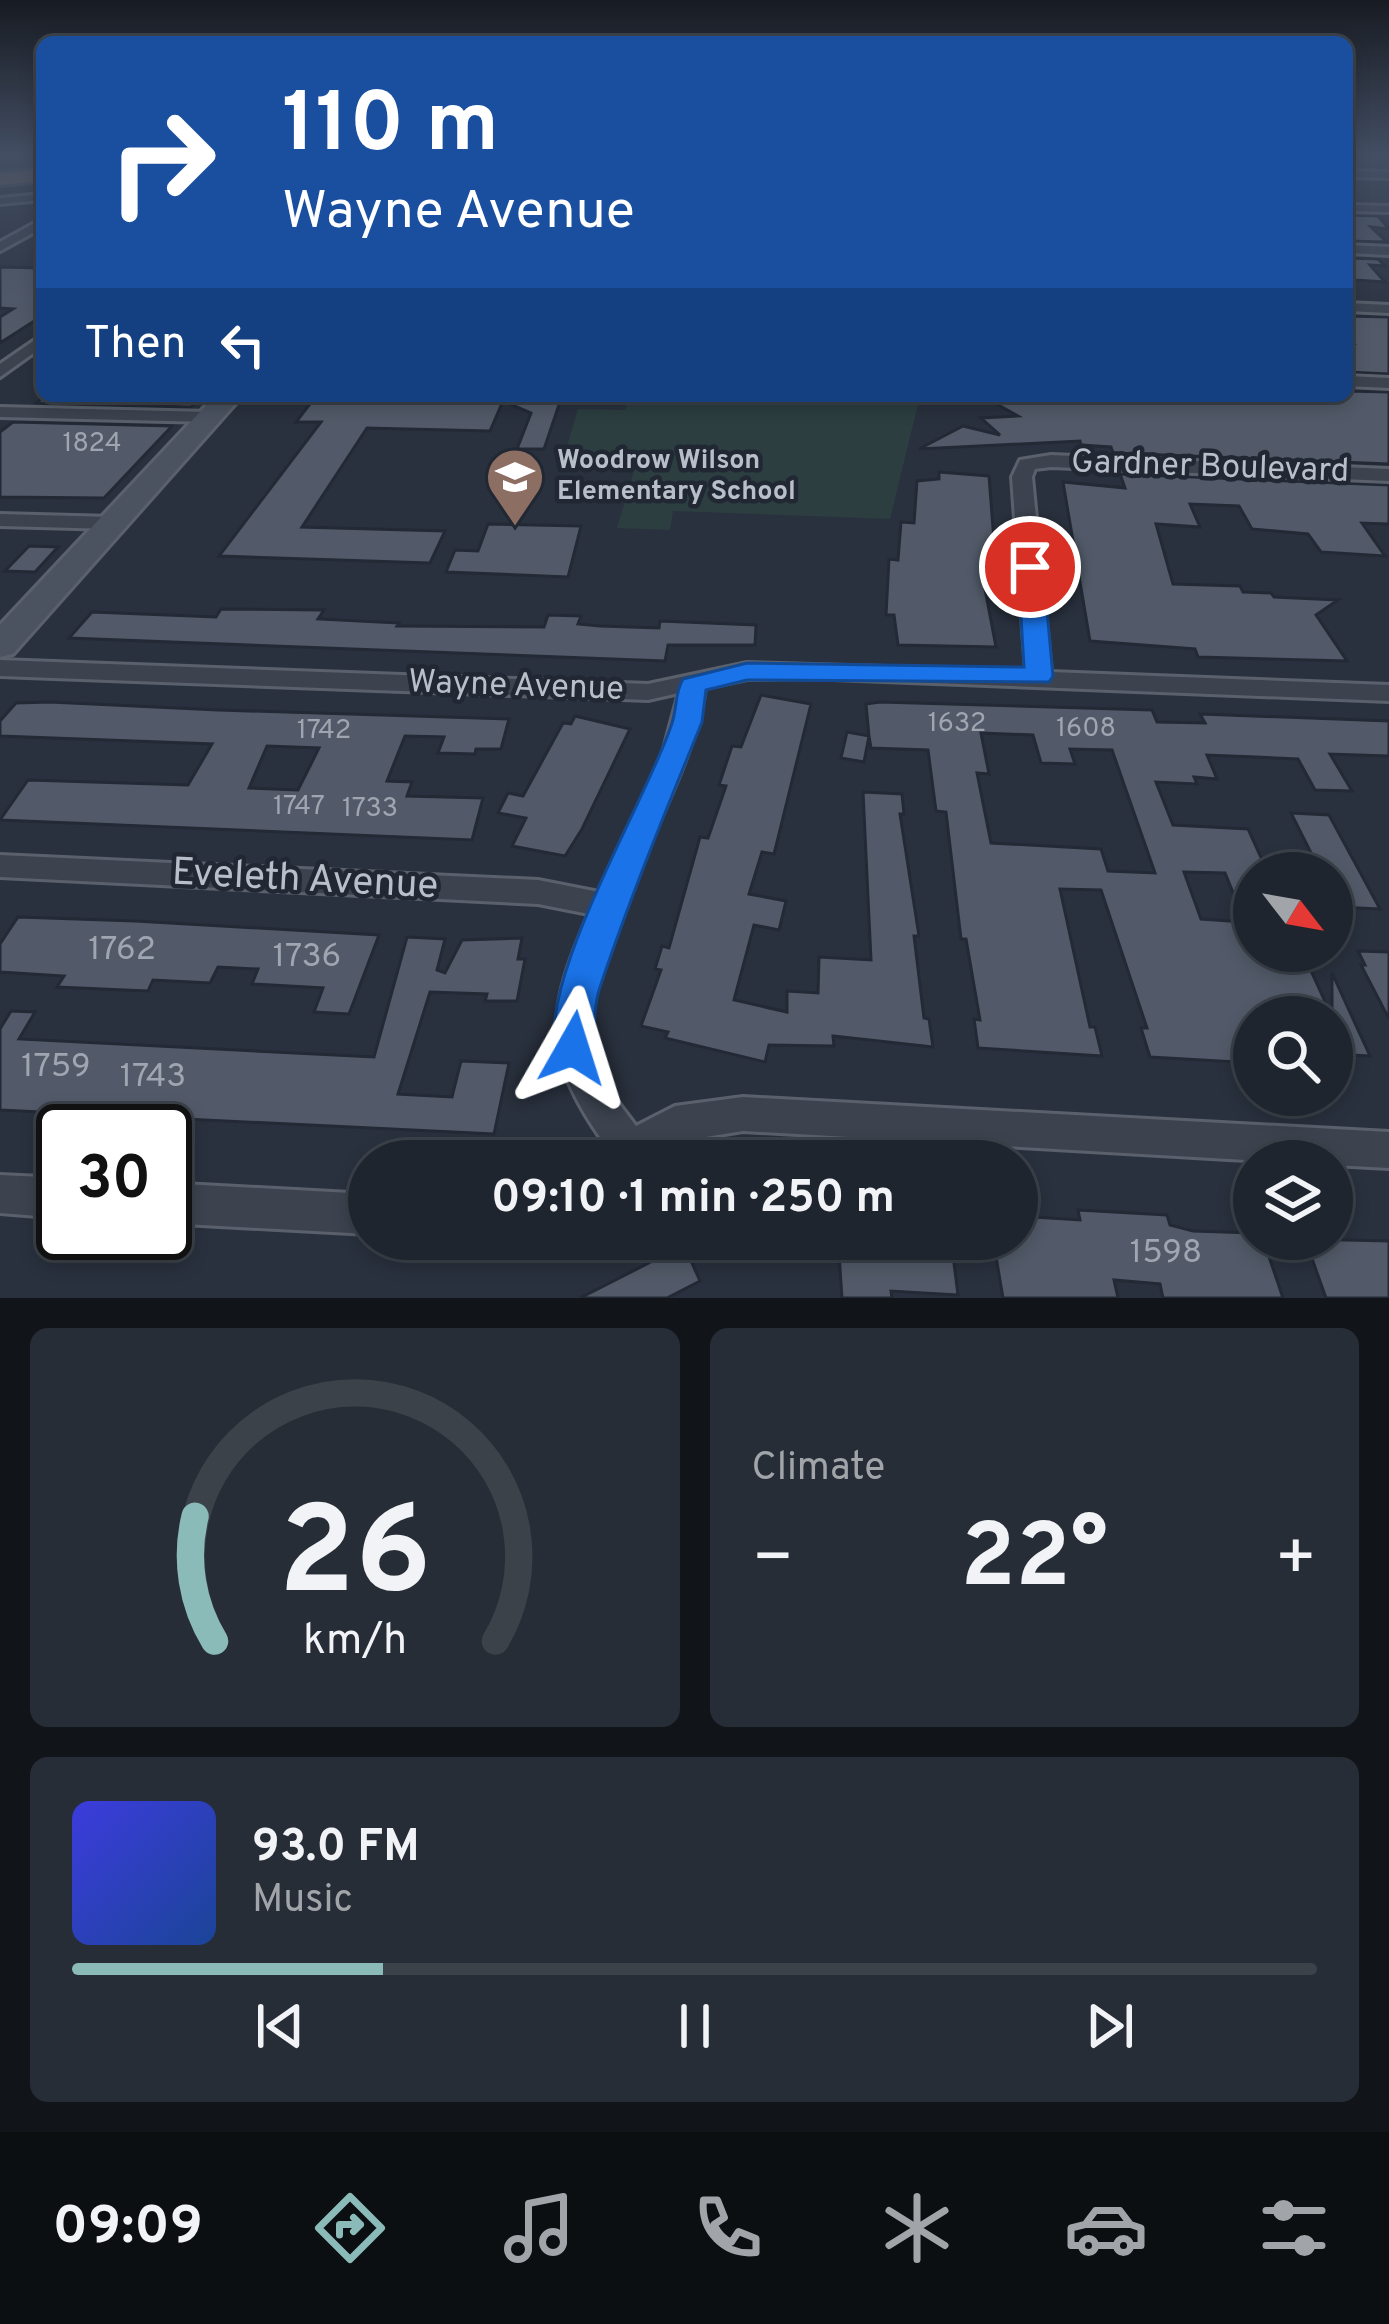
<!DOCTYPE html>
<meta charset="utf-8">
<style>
body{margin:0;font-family:Overpass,sans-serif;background:#272d36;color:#f1f3f6;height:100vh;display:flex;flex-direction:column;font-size:45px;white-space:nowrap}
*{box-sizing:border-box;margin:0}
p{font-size:39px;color:#a1a5aa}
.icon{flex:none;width:66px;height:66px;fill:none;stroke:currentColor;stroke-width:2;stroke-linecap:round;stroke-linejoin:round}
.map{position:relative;height:1298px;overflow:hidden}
.side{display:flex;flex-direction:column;gap:30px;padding:30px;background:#111419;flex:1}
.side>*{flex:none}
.guide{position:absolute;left:36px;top:36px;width:1317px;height:366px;border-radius:18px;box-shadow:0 6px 18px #0003,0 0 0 3px #3c424a;background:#1a4fa0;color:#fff;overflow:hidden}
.needle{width:78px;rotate:121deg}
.fabs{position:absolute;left:1233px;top:852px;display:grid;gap:24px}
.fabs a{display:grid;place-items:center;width:120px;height:120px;border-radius:50%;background:#1f252e;box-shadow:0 6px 18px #0003,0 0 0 3px #3c424a;font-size:60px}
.speed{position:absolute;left:36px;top:1104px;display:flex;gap:24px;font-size:60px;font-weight:700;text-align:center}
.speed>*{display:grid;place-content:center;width:156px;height:156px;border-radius:50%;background:#1f252e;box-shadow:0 6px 18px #0003,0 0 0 3px #3c424a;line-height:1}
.speed .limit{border:6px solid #111;border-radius:18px;background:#fff;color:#111}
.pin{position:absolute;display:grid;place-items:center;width:102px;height:102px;color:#fff;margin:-51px;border:6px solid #fff;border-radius:50%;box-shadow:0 3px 12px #0007}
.me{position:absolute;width:132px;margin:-66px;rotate:6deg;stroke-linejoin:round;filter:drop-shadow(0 0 9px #0008)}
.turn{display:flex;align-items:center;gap:42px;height:252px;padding:0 48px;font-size:54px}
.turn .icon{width:156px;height:156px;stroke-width:2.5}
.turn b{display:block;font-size:84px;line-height:102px}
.then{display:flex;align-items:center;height:114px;padding:0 48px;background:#0003;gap:24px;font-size:45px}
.big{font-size:90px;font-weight:700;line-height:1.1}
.side .card{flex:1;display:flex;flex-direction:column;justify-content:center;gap:18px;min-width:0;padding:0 42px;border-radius:18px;background:#272d36}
.side .dial{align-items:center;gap:0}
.dial svg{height:312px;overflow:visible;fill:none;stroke:#3c424a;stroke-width:7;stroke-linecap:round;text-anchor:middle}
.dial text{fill:#f1f3f6;stroke:none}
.song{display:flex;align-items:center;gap:36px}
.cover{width:144px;height:144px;border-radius:18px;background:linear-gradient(135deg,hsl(240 70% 55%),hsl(220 70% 35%))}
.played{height:12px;border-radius:6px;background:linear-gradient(90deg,#8bbbb9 25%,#3c424a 25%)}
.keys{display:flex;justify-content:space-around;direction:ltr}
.heat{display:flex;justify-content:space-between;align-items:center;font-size:66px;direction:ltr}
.side .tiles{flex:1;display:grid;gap:30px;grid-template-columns:1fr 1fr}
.card:last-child{grid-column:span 2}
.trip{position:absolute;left:348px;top:1140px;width:690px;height:120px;border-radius:60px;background:#1f252e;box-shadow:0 6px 18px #0003,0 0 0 3px #3c424a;font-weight:700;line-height:120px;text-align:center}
.menu{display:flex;height:192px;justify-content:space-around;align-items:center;background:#0c0f12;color:#a1a5aa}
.menu .icon{width:84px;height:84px}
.menu .current{color:#8bbbb9}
.menu b{font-size:54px;color:#f1f3f6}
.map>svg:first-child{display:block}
.green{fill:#2c3e40}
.building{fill:#525a69;stroke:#232a36;stroke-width:3;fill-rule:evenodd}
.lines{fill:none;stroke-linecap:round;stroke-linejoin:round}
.street-casing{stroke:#5a616c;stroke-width:6}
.secondary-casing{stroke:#5a616c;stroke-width:6}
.highway-casing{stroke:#474e59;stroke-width:6}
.street{fill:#3c434f;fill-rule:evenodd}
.secondary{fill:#4b5361;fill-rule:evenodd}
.highway{fill:#746b5a;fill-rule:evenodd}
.route{fill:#1a73e8;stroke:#114b97;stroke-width:3}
.labels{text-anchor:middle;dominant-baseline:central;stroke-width:9;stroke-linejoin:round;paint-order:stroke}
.number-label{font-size:27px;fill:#9fa6b1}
.far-poi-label{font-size:27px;font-weight:bold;fill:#b9bfc9;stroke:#212834;text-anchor:start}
.street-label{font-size:33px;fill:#b9bfc9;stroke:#212834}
.near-number-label{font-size:33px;fill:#9fa6b1}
.near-street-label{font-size:39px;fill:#b9bfc9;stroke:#212834}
</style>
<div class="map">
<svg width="1389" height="1298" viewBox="0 0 1389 1298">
<rect width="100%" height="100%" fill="#29313e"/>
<!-- green -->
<path class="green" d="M629,396H920L890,519L673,511L670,530L617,528L634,471L560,470L578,409L625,410Z"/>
<!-- building -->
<g class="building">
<path d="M1347,215L1378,216L1389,229L1371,227L1387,242L1347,241Z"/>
<path d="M1347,258L1378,259L1385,266L1370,265L1385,282L1355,280L1347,270Z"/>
<path d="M0,267L42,268V316L0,343V317L13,309L0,308Z"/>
<path d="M1347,316L1389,317V374L1347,372V342L1354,343L1347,332Z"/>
<path d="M1347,391L1389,392V464L1113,453L1111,447L1081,445L1080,441L919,449L963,426L1000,435L981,418L1018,416L982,396H1347Z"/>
<path d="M45,396H202L191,407L36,403Z"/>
<path d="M316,396H562L544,449H517L531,413L503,401L490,431L367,428L302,527L445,531L430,563L219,556L321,422H296Z"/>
<path d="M13,422L172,426L104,498L0,497V432Z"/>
<path d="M939,472L989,476L997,580L995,590L985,589L996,647L898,645L894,615H886L889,559L898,560L901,522L914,523L917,481L939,479Z"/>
<path d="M1120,474L1389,485V524L1362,523L1385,556L1321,552L1308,534L1252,529L1239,506L1190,504L1200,527L1156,524L1173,584L1240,586L1243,592L1271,593L1274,597L1338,600L1316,615L1347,661L1198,657L1195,649L1090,641L1063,482L1125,488Z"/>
<path d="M488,524L581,526L568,577L446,572L455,550L478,551Z"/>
<path d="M29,546L58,547L35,572L5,571Z"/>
<path d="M221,609L324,610L318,619L399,623L397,626L544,627L548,615L581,616L578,624L600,626L659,628L660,621L756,625L755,645H668L665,661L69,638L92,612L216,617Z"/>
<path d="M761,695L811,704L774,854L762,852L749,894L786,901L779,930L754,925L734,1000L787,1012V991L818,993L819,957L871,960L863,792L902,794L904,814H900L919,936H914L924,1018L929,1019L933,1047L833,1036L834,1046L769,1045L765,1062L665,1038L668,1032L641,1026L661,970L655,969L662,946L669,948L700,837L708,838L726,786L719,785L732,746L741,747Z"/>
<path d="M50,702L218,710L509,719L501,749H476L475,754L438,753L444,737L405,736L387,781L412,782L407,796L483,798L472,840L0,820L28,780L188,785L212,744L0,736V721L16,703ZM267,746L319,748L298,790L249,788Z"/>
<path d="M880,702L1152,710L1157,722L1205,723L1200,714L1389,721V756L1330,754L1352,791L1315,790L1298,759L1256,757L1207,755L1217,779L1194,777L1197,784L1156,782L1173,825L1248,829L1268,873H1254V951H1302L1332,1017H1254V1063L1150,1057L1141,1028H1147L1101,890L1060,889L1090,1027H1095L1102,1056L978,1048L974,1019L980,1020L966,939H961L946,812L936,811L928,750L871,748L869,736L864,762L841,758L847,732L869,736L866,704ZM981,733L1033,735L1041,763L1075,764L1070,749L1112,750L1155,873L1108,871L1101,849L991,843L977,773L989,774ZM1184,872L1225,873L1245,922L1201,919Z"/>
<path d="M575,716L630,729L582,829L565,856L512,846L526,818L498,813L508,793L523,796L563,723L571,724Z"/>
<path d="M1291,813L1329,815L1380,909L1337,907L1332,896V873H1321Z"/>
<path d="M18,917L135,921L379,935L349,1014L314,1012L323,988L252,984L258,969L218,967L210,983L153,980L148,991L57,987L64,976L0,972V944Z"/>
<path d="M407,937L445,939L437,970L445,973L462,940L522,938L518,959H525L517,1001H485L487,994L430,992L398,1094L452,1097L461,1061L509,1063L494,1134L0,1110V1029L11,1011L35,1012L19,1039L374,1057Z"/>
<path d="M1358,951L1389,952V1019L1361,965H1365Z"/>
<path d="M1332,973L1370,1056L1332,1054Z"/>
<path d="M1078,1210L1167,1215L1170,1225L1193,1231L1254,1233V1239H1263L1283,1298H1163L1160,1284L1114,1280L1118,1298H1003L993,1239H1017V1216L1080,1220Z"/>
<path d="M838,1239H951L958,1295L891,1291L892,1298H842Z"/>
<path d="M1305,1239L1389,1241V1298H1326Z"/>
<path d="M684,1245L700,1281L667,1298H580Z"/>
</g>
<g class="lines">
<defs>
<g id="street">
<path d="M1347,171L1389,172V178L1347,177Z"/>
<path d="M42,194V200L0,204V198Z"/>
<path d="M1347,205L1389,206V212L1347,211Z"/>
<path d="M42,219V228L0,251V242Z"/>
<path d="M1347,245L1389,247V255L1347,253Z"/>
<path d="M1347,303L1389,305V313L1347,311Z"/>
<path d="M42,335V347L0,377V364Z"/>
<path d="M1347,376L1389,378V388L1347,386Z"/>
<path d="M0,407L210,412L219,417L210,422L0,417Z"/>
<path d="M1051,455L1389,469V481L1051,467L1035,469L1032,477L1051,672L1389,685V701L807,678L747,679L705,688C691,797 570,956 593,1055C599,1081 620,1104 636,1126L675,1106L743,1097L1389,1132V1168L1332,1165V1161H1263L743,1131L681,1141L645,1161H589L594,1148L604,1143C541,1054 547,1011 589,914L538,904L0,877V855L538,880L599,892L662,756L679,693L648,700L0,676V660L648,684L747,663L1026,671L1012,477L1020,460Z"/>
<path d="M0,514L113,517L123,523L113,529L0,526Z"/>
<path d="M0,1175L63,1178V1218L0,1213Z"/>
<path d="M165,1183L369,1194V1234L165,1223Z"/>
</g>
<path id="secondary" d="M215,396H242L13,654L0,657V625Z"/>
<path id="highway" d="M42,169V181L0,185V173Z"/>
</defs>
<!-- street casing -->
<use href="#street" class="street-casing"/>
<!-- secondary casing -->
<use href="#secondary" class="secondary-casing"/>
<!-- highway casing -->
<use href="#highway" class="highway-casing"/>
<!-- street -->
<use href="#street" class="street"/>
<!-- secondary -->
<use href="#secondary" class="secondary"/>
<!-- highway -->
<use href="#highway" class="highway"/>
</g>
<!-- sky -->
<linearGradient id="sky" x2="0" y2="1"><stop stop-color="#171b22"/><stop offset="0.46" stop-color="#434e63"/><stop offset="1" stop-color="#434e63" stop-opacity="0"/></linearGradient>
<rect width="1389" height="337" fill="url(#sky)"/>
<!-- route -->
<path class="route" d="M1030,560L1043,567L1053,676L1049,682L747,680L706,690L702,722C666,810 630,898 600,987C591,1012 598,1038 587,1061L573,1066L559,1061C528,994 649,797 672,723C677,708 675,692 683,679L747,663L1024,667L1018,567Z"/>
<!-- icons -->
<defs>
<symbol id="school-pin" viewBox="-11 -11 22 30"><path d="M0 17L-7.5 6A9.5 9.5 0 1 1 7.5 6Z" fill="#8d6e63" stroke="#212834"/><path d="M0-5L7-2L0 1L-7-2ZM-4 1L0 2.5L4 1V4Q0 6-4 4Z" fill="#fff"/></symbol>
</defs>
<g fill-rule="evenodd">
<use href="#school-pin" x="482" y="444" width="66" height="90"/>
</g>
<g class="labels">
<!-- number labels -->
<g class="number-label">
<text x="92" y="444">1824</text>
<text x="957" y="724">1632</text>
<text x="1086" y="729">1608</text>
<text x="324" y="731">1742</text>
<text x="299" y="807">1747</text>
<text x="370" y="809">1733</text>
</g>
<!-- far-poi labels -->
<g class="far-poi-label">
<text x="557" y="461">Woodrow Wilson<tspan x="557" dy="31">Elementary School</tspan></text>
</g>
<!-- street labels -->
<g class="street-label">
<text transform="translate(1210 468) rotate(2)">Gardner Boulevard</text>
<text transform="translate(516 687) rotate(2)">Wayne Avenue</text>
</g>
<!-- near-number labels -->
<g class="near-number-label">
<text x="122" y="951">1762</text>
<text x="307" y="958">1736</text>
<text x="56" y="1068">1759</text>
<text x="153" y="1078">1743</text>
<text x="1166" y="1254">1598</text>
</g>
<!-- near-street labels -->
<g class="near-street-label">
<text transform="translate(305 881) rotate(3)">Eveleth Avenue</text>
</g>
</g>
</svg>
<div class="fabs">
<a><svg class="needle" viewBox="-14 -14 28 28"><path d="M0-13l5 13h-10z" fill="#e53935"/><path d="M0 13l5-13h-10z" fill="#a1a5aa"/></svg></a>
<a><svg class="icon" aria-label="search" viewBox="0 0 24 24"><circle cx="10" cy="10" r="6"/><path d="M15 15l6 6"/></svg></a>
<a><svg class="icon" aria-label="layers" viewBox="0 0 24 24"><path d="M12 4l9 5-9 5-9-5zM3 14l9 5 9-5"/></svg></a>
</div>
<div class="speed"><div class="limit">30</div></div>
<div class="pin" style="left:1030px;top:567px;background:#d93025"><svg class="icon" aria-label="arrive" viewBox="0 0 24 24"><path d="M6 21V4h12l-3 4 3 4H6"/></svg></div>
<svg class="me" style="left:573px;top:1048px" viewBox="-20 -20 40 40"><path d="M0-17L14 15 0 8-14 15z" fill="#1a73e8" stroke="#fff" stroke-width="4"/></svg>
<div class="trip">09:10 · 1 min · 250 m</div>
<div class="guide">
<div class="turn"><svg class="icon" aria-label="right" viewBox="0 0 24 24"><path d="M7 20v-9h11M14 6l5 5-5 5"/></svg><div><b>110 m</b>Wayne Avenue</div></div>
<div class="then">Then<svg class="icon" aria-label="left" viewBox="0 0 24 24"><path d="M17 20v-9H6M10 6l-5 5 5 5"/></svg></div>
</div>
</div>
<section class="side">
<div class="tiles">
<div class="card dial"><svg viewBox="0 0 100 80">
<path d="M14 69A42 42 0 1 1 86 69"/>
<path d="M14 69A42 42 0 0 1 9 37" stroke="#8bbbb9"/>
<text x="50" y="56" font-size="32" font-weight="700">26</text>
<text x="50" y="72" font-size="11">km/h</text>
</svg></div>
<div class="card"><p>Climate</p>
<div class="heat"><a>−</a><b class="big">22°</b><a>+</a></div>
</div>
<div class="card">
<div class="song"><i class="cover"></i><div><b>93.0 FM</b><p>Music</p></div></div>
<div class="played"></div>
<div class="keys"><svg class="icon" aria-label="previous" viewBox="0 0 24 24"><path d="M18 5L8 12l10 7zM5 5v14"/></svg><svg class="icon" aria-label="pause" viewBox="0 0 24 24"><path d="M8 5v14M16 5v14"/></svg><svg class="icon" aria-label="next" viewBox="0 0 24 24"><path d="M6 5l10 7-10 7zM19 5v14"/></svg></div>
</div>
</div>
</section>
<nav class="menu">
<b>09:09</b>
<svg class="icon current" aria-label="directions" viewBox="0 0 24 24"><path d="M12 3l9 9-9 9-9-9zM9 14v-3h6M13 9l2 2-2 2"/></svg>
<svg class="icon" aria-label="music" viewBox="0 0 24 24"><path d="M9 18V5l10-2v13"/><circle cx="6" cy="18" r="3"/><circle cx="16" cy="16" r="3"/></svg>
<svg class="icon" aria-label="phone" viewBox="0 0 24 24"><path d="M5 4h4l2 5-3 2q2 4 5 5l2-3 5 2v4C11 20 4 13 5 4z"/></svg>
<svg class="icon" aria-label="climate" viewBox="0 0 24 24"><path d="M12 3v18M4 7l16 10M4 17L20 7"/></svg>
<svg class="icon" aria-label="car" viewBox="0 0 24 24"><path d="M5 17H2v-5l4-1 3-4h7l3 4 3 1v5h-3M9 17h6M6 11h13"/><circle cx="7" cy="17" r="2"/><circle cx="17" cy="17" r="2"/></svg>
<svg class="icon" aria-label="filters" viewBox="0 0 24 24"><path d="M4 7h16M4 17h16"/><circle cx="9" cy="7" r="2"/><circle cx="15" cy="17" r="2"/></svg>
</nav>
